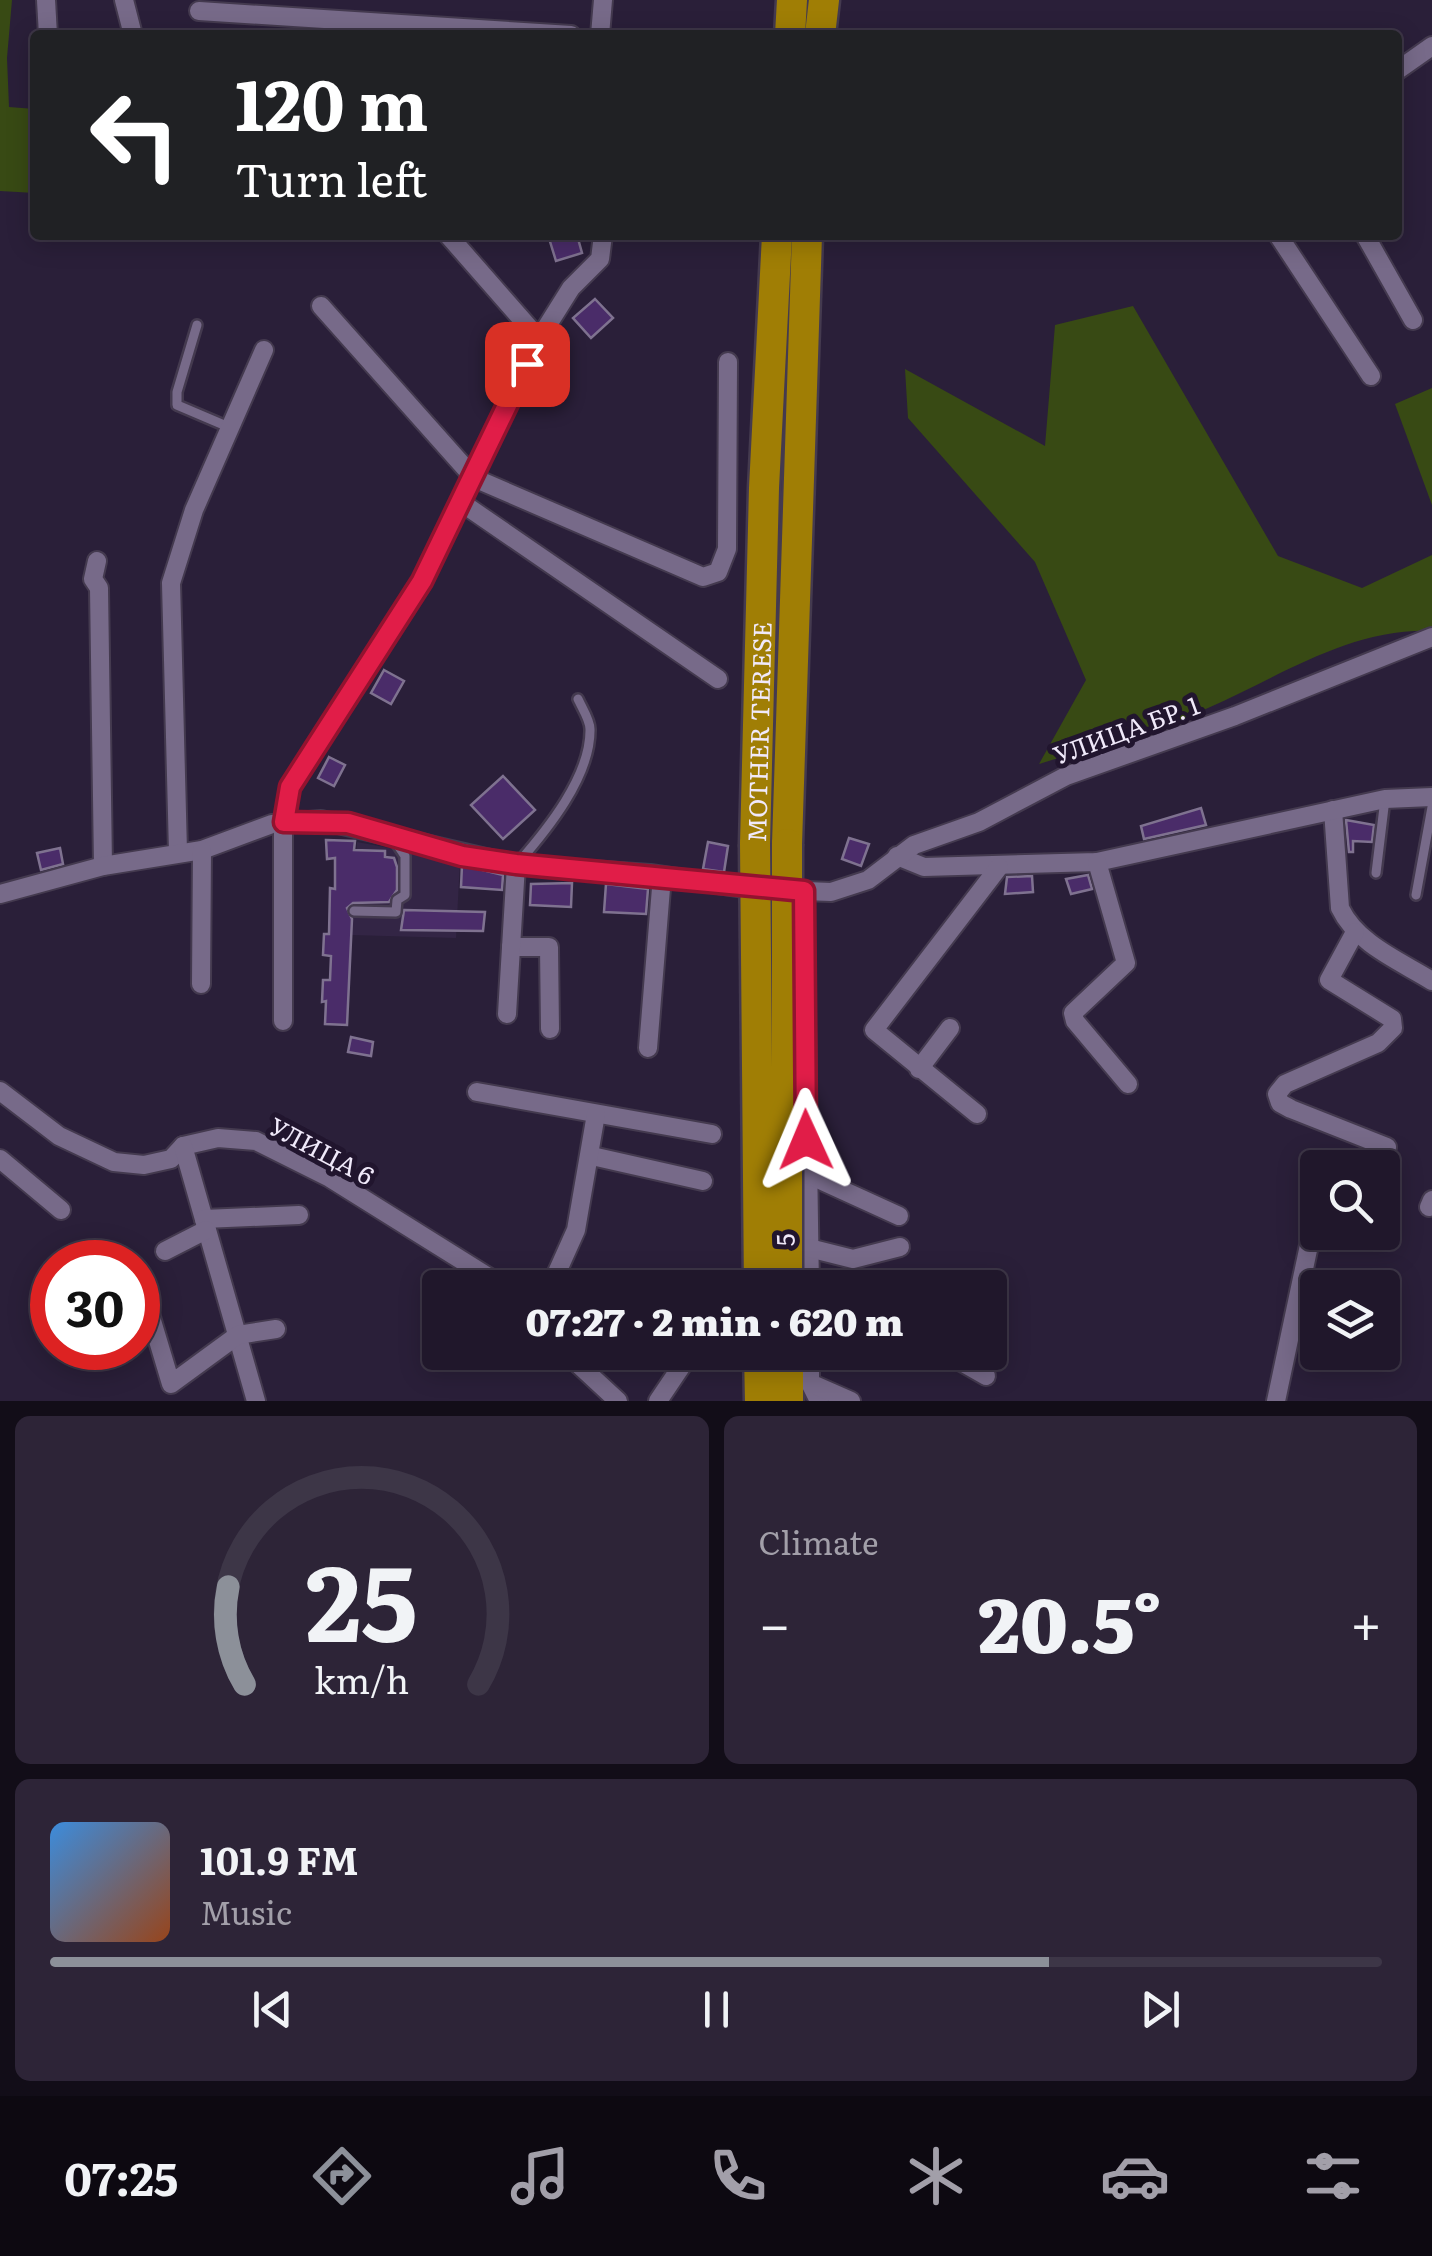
<!DOCTYPE html>
<meta charset="utf-8">
<style>
body{margin:0;font-family:Literata,serif;background:#2d2437;color:#f1f3f6;height:100vh;display:flex;flex-direction:column;font-size:38px;white-space:nowrap}
*{box-sizing:border-box;margin:0}
p{font-size:32px;color:#a29fa9}
.icon{flex:none;width:55px;height:55px;fill:none;stroke:currentColor;stroke-width:2;stroke-linecap:round;stroke-linejoin:round}
.map{position:relative;height:1401px;overflow:hidden}
.sheet{display:flex;flex-direction:column;gap:15px;padding:15px;background:#120d18;flex:1}
.sheet>*{flex:none}
.banner{position:absolute;left:30px;top:30px;width:1372px;height:210px;border-radius:10px;box-shadow:0 5px 25px #0003,0 0 0 2px #3d3647;background:#202124;color:#fff;overflow:hidden}
.fabs{position:absolute;left:1300px;top:1150px;display:grid;gap:20px}
.fabs a{display:grid;place-items:center;width:100px;height:100px;border-radius:10px;background:#20172b;box-shadow:0 5px 25px #0003,0 0 0 2px #3d3647;font-size:50px}
.speed{position:absolute;left:30px;top:1240px;display:flex;gap:20px;font-size:50px;font-weight:700;text-align:center}
.speed>*{display:grid;place-content:center;width:130px;height:130px;border-radius:50%;background:#20172b;box-shadow:0 5px 25px #0003,0 0 0 2px #3d3647;line-height:1}
.speed .limit{border:15px solid #d22;background:#fff;color:#111}
.pin{position:absolute;display:grid;place-items:center;width:85px;height:85px;color:#fff;margin:-42px;border-radius:20px;box-shadow:0 5px 15px #0006}
.me{position:absolute;width:110px;margin:-55px;rotate:359deg;stroke-linejoin:round;filter:drop-shadow(0 0 8px #0008)}
.turn{display:flex;align-items:center;gap:35px;height:210px;padding:0 40px;font-size:45px}
.turn .icon{width:130px;height:130px;stroke-width:2.5}
.turn b{display:block;font-size:70px;line-height:85px}
.big{font-size:75px;font-weight:800;line-height:1.1}
.sheet .widget{flex:1;display:flex;flex-direction:column;justify-content:center;gap:15px;min-width:0;padding:0 35px;border-radius:15px;background:#2d2437}
.sheet .dial{align-items:center;gap:0}
.dial svg{height:260px;overflow:visible;fill:none;stroke:#3d3647;stroke-width:7;stroke-linecap:round;text-anchor:middle}
.dial text{fill:#f1f3f6;stroke:none}
.song{display:flex;align-items:center;gap:30px}
.cover{width:120px;height:120px;border-radius:15px;background:linear-gradient(135deg,hsl(210 70% 55%),hsl(20 70% 35%))}
.played{height:10px;border-radius:5px;background:linear-gradient(90deg,#8c9099 75%,#3d3647 75%)}
.keys{display:flex;justify-content:space-around;direction:ltr}
.heat{display:flex;justify-content:space-between;align-items:center;font-size:55px;direction:ltr}
.sheet .tiles{flex:1;display:grid;gap:15px;grid-template-columns:1fr 1fr}
.widget:last-child{grid-column:span 2}
.trip{position:absolute;left:422px;top:1270px;width:585px;height:100px;border-radius:10px;background:#20172b;box-shadow:0 5px 25px #0003,0 0 0 2px #3d3647;font-weight:800;line-height:100px;text-align:center}
.tab-bar{display:flex;height:160px;justify-content:space-around;align-items:center;background:#0d0911;color:#a29fa9}
.tab-bar .icon{width:70px;height:70px}
.tab-bar .selected{color:#8c9099}
.tab-bar b{font-size:45px;color:#f1f3f6}
.map>svg:first-child{display:block}
.built{fill:#332545}
.green{fill:#384a14}
.building{fill:#4a2c69;stroke:#7f7290;stroke-width:2.5}
.lines{fill:none;stroke-linecap:round;stroke-linejoin:round}
.lane-casing{stroke:#443a4f;stroke-width:14}
.street-casing{stroke:#443a4f;stroke-width:22}
.highway-casing{stroke:#443a4f;stroke-width:35}
.lane{stroke:#776a89;stroke-width:9}
.street{stroke:#776a89;stroke-width:18}
.highway{stroke:#a07e05;stroke-width:30}
.highway-bridge-casing{stroke:#443a4f;stroke-width:35;stroke-linecap:butt}
.highway-bridge{stroke:#a07e05;stroke-width:30}
.route-casing{stroke:#92132f;stroke-width:25}
.route{stroke:#e11d48;stroke-width:18}
.labels{text-anchor:middle;dominant-baseline:central;stroke-width:10;stroke-linejoin:round;paint-order:stroke}
.street-label{font-size:25px;fill:#f0e9fa;stroke:#21152e}
</style>
<div class="map">
<svg width="1432" height="1401" viewBox="0 0 1432 1401">
<rect width="100%" height="100%" fill="#2a1f39"/>
<!-- built -->
<path class="built" d="M357,842L460,861L456,938L351,935Z"/>
<!-- green -->
<g class="green">
<path d="M0,0H12L7,58L9,107L35,109V193L0,191Z"/>
<path d="M1133,306L1278,556L1362,588L1432,555V631C1350,628 1281,676 1208,708C1155,732 1095,746 1039,764L1086,680L1035,562L908,418L905,369L1045,446L1055,325Z"/>
<path d="M1432,388V505L1395,404Z"/>
</g>
<!-- building -->
<g class="building">
<path d="M548,235H577L582,253L556,261Z"/>
<path d="M595,299L613,318L591,338L573,318Z"/>
<path d="M384,670L404,681L391,704L371,693Z"/>
<path d="M329,757L345,765L334,786L318,778Z"/>
<path d="M503,776L535,810L503,839L471,805Z"/>
<path d="M1201,808L1206,825L1144,839L1141,826Z"/>
<path d="M1346,820L1374,825L1372,842L1353,841V852H1349Z"/>
<path d="M849,838L869,844L861,866L842,859Z"/>
<path d="M326,840L355,841L354,850L385,851V857L394,858L397,867V890L389,902L353,903L347,908L352,919L347,1025L325,1024L326,1001L322,1002L323,980H330L331,956L323,955L324,934H329L330,888L335,889V858L327,859Z"/>
<path d="M708,842L728,846L724,872L703,869Z"/>
<path d="M60,848L63,864L41,870L37,853Z"/>
<path d="M462,865L503,875L502,890L461,887Z"/>
<path d="M1088,875L1092,889L1071,894L1066,879Z"/>
<path d="M1032,876L1033,892L1005,894L1007,877Z"/>
<path d="M572,883L571,907L530,905L531,884Z"/>
<path d="M606,884L648,889L646,914L604,912Z"/>
<path d="M404,910L485,912L483,931L401,930Z"/>
<path d="M351,1037L373,1042L371,1056L348,1052Z"/>
</g>
<g class="lines">
<defs>
<g id="lane">
<path d="M197,325L177,392V405L231,428"/>
<path d="M518,863C547,830 591,776 590,729C590,720 582,708 578,699"/>
<path d="M1376,873L1385,799"/>
<path d="M1416,895L1432,807"/>
<path d="M354,911L396,912L397,900L405,895V856L395,841"/>
</g>
<g id="street">
<path d="M46,0L48,35"/>
<path d="M124,0L133,35"/>
<path d="M199,11L571,35"/>
<path d="M600,35L603,0"/>
<path d="M1398,70L1432,46"/>
<path d="M448,235L539,339"/>
<path d="M1278,235L1371,376"/>
<path d="M1365,235L1413,320"/>
<path d="M321,306L474,478L703,577L718,572L727,549L728,362"/>
<path d="M462,503L718,679"/>
<path d="M97,561L93,579L99,588L103,866"/>
<path d="M1333,810L1340,908C1357,944 1400,961 1432,981"/>
<path d="M178,852L171,583L194,510L264,350"/>
<path d="M897,856L924,867L1097,862L1385,799L1432,797"/>
<path d="M1097,862L1126,963L1073,1013L1075,1021L1128,1084"/>
<path d="M804,891L810,1288"/>
<path d="M0,894L103,866L202,850L272,824L321,820L516,865L650,874L752,889L831,892L868,880L914,845L979,822L1066,776L1235,716L1432,637"/>
<path d="M1355,932L1329,980L1392,1019L1393,1028L1378,1043L1285,1084L1277,1094L1280,1103L1291,1109L1387,1147"/>
<path d="M511,947H549L550,1029"/>
<path d="M201,984L202,850"/>
<path d="M507,1014L516,865"/>
<path d="M283,1021V822L290,787L422,581L539,339L571,288L600,259L603,235"/>
<path d="M648,1048L662,876"/>
<path d="M919,1069L950,1028"/>
<path d="M0,1091L59,1136L114,1162L144,1165L171,1159L183,1146L218,1138L256,1141L330,1178L506,1288"/>
<path d="M477,1092L712,1134"/>
<path d="M977,1114L874,1030L999,867"/>
<path d="M183,1146L256,1401"/>
<path d="M592,1156L703,1181"/>
<path d="M0,1159L61,1210"/>
<path d="M807,1174L899,1216"/>
<path d="M1429,1207L1432,1200"/>
<path d="M204,1219L299,1215"/>
<path d="M809,1248L853,1259L900,1247"/>
<path d="M165,1251L206,1230"/>
<path d="M550,1288L576,1230L596,1114"/>
<path d="M732,1288L736,1280"/>
<path d="M150,1314L171,1384L238,1335L276,1329"/>
<path d="M565,1352L618,1401"/>
<path d="M810,1352V1383L819,1401"/>
<path d="M944,1352L986,1376"/>
<path d="M810,1383L851,1401"/>
<path d="M658,1401L691,1352"/>
<path d="M1276,1401L1312,1231"/>
</g>
<g id="highway">
<path d="M790,35L792,0"/>
<path d="M820,35L824,0"/>
<path id="s1" d="M755,844L764,488L777,235"/>
<path d="M787,844L807,235"/>
<path d="M759,1352L760,1401"/>
<path d="M788,1352V1401"/>
</g>
</defs>
<!-- lane casing -->
<use href="#lane" class="lane-casing"/>
<!-- street casing -->
<use href="#street" class="street-casing"/>
<!-- highway casing -->
<use href="#highway" class="highway-casing"/>
<!-- lane -->
<use href="#lane" class="lane"/>
<!-- street -->
<use href="#street" class="street"/>
<!-- highway -->
<use href="#highway" class="highway"/>
<defs>
<g id="highway-bridge">
<path d="M755,844L759,1288"/>
<path d="M787,844V1288"/>
</g>
</defs>
<!-- highway-bridge casing -->
<use href="#highway-bridge" class="highway-bridge-casing"/>
<!-- highway-bridge -->
<use href="#highway-bridge" class="highway-bridge"/>
</g>
<g class="lines">
<defs>
<path id="route" d="M527,364L422,581L290,787L284,822L348,823L462,856L516,864L804,891L806,1140"/>
</defs>
<!-- route casing -->
<use href="#route" class="route-casing"/>
<!-- route -->
<use href="#route" class="route"/>
</g>
<g class="labels">
<!-- street labels -->
<g class="street-label">
<text transform="translate(1126 729) rotate(-20)">УЛИЦА БР. 1</text>
<text stroke="none"><textPath href="#s1" startOffset="112">MOTHER TERESE</textPath></text>
<text transform="translate(322 1150) rotate(28)">УЛИЦА 6</text>
<text transform="translate(784 1240) rotate(-92)">5</text>
</g>
</g>
</svg>
<div class="fabs">
<a><svg class="icon" aria-label="search" viewBox="0 0 24 24"><circle cx="10" cy="10" r="6"/><path d="M15 15l6 6"/></svg></a>
<a><svg class="icon" aria-label="layers" viewBox="0 0 24 24"><path d="M12 4l9 5-9 5-9-5zM3 14l9 5 9-5"/></svg></a>
</div>
<div class="speed"><div class="limit">30</div></div>
<div class="pin" style="left:527px;top:364px;background:#d93025"><svg class="icon" aria-label="arrive" viewBox="0 0 24 24"><path d="M6 21V4h12l-3 4 3 4H6"/></svg></div>
<svg class="me" style="left:806px;top:1140px" viewBox="-20 -20 40 40"><path d="M0-17L14 15 0 8-14 15z" fill="#e11d48" stroke="#fff" stroke-width="4"/></svg>
<div class="trip">07:27 · 2 min · 620 m</div>
<div class="banner">
<div class="turn"><svg class="icon" aria-label="left" viewBox="0 0 24 24"><path d="M17 20v-9H6M10 6l-5 5 5 5"/></svg><div><b>120 m</b>Turn left</div></div>
</div>
</div>
<section class="sheet">
<div class="tiles">
<div class="widget dial"><svg viewBox="0 0 100 80">
<path d="M14 69A42 42 0 1 1 86 69"/>
<path d="M14 69A42 42 0 0 1 9 39" stroke="#8c9099"/>
<text x="50" y="56" font-size="32" font-weight="700">25</text>
<text x="50" y="72" font-size="11">km/h</text>
</svg></div>
<div class="widget"><p>Climate</p>
<div class="heat"><a>−</a><b class="big">20.5°</b><a>+</a></div>
</div>
<div class="widget">
<div class="song"><i class="cover"></i><div><b>101.9 FM</b><p>Music</p></div></div>
<div class="played"></div>
<div class="keys"><svg class="icon" aria-label="previous" viewBox="0 0 24 24"><path d="M18 5L8 12l10 7zM5 5v14"/></svg><svg class="icon" aria-label="pause" viewBox="0 0 24 24"><path d="M8 5v14M16 5v14"/></svg><svg class="icon" aria-label="next" viewBox="0 0 24 24"><path d="M6 5l10 7-10 7zM19 5v14"/></svg></div>
</div>
</div>
</section>
<nav class="tab-bar">
<b>07:25</b>
<svg class="icon selected" aria-label="directions" viewBox="0 0 24 24"><path d="M12 3l9 9-9 9-9-9zM9 14v-3h6M13 9l2 2-2 2"/></svg>
<svg class="icon" aria-label="music" viewBox="0 0 24 24"><path d="M9 18V5l10-2v13"/><circle cx="6" cy="18" r="3"/><circle cx="16" cy="16" r="3"/></svg>
<svg class="icon" aria-label="phone" viewBox="0 0 24 24"><path d="M5 4h4l2 5-3 2q2 4 5 5l2-3 5 2v4C11 20 4 13 5 4z"/></svg>
<svg class="icon" aria-label="climate" viewBox="0 0 24 24"><path d="M12 3v18M4 7l16 10M4 17L20 7"/></svg>
<svg class="icon" aria-label="car" viewBox="0 0 24 24"><path d="M5 17H2v-5l4-1 3-4h7l3 4 3 1v5h-3M9 17h6M6 11h13"/><circle cx="7" cy="17" r="2"/><circle cx="17" cy="17" r="2"/></svg>
<svg class="icon" aria-label="filters" viewBox="0 0 24 24"><path d="M4 7h16M4 17h16"/><circle cx="9" cy="7" r="2"/><circle cx="15" cy="17" r="2"/></svg>
</nav>
